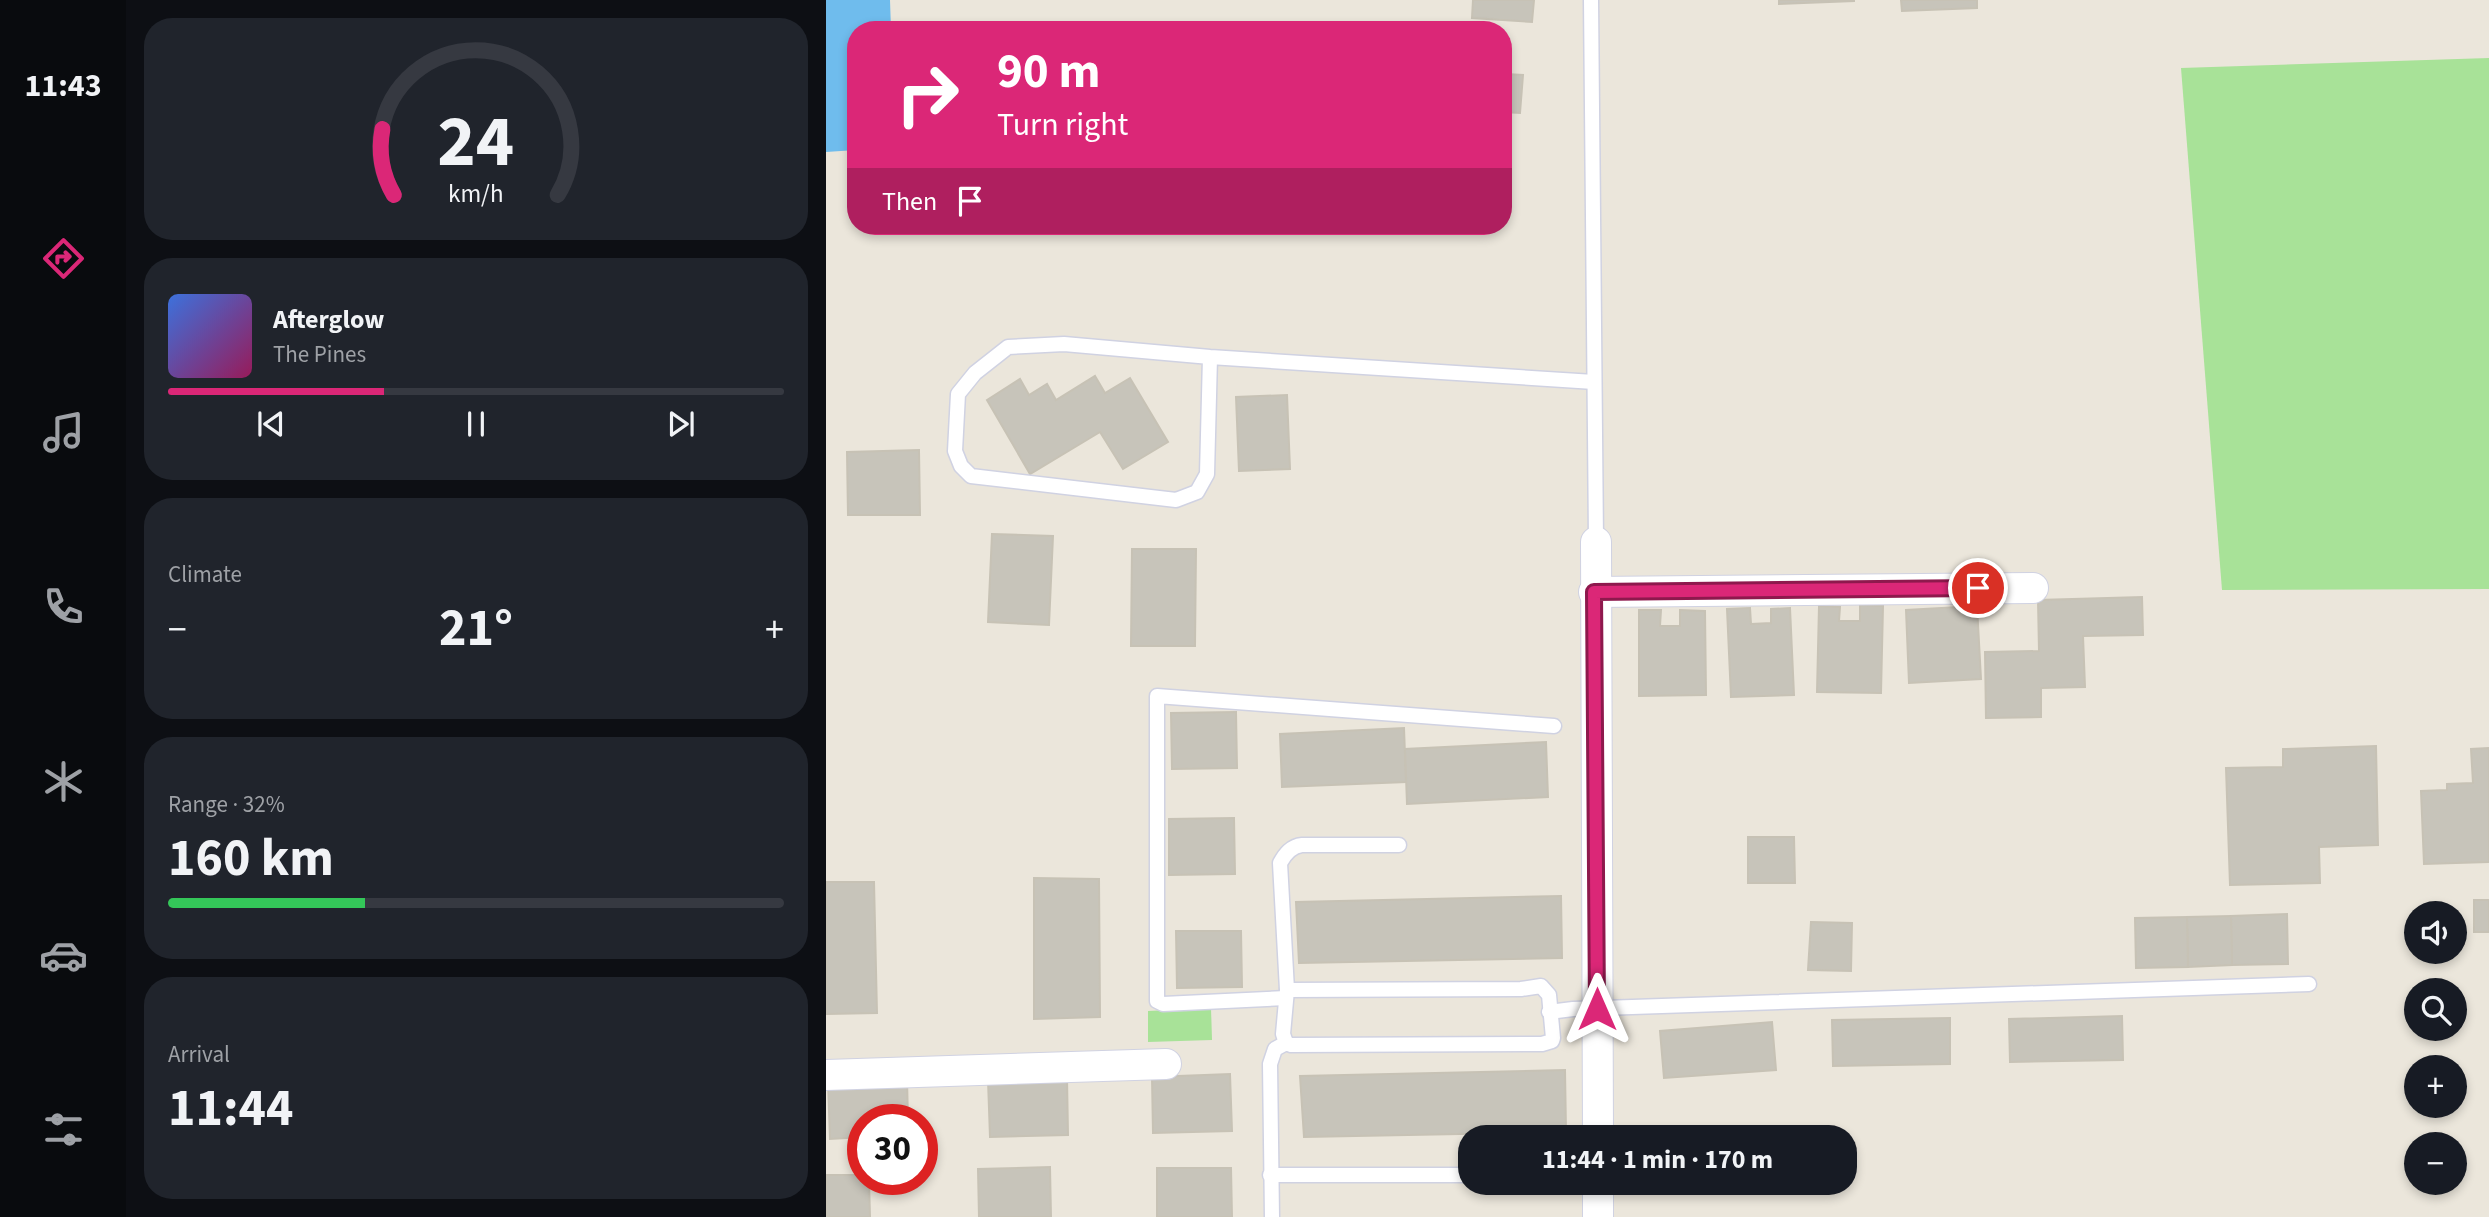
<!DOCTYPE html>
<meta charset="utf-8">
<style>
body{margin:0;font-family:"Source Sans 3",sans-serif;background:#20242c;color:#f1f3f6;height:100vh;display:flex;flex-direction:column;font-size:26px;white-space:nowrap}
*{box-sizing:border-box;margin:0}
p{font-size:23px;color:#9ea1a6}
.icon{flex:none;width:38px;height:38px;fill:none;stroke:currentColor;stroke-width:2;stroke-linecap:round;stroke-linejoin:round}
.map{position:relative;flex:1;overflow:hidden}
.sheet{display:flex;flex-direction:column;gap:18px;padding:18px;background:#0d0f14;width:700px}
.sheet>*{flex:none}
.guide{position:absolute;left:21px;top:21px;width:665px;height:214px;border-radius:28px;box-shadow:0 4px 10px #0003;background:#db2777;color:#fff;overflow:hidden}
.buttons{position:absolute;left:1578px;top:901px;display:grid;gap:14px}
.buttons a{display:grid;place-items:center;width:63px;height:63px;border-radius:50%;background:#171b24;box-shadow:0 4px 10px #0003;font-size:35px}
.speed{position:absolute;left:21px;top:1104px;display:flex;gap:14px;font-size:35px;font-weight:700;text-align:center}
.speed>*{display:grid;place-content:center;width:91px;height:91px;border-radius:50%;background:#171b24;box-shadow:0 4px 10px #0003;line-height:1}
.speed .limit{border:10px solid #d22;background:#fff;color:#111}
.pin{position:absolute;display:grid;place-items:center;width:60px;height:60px;color:#fff;margin:-30px;border:4px solid #fff;border-radius:50%;box-shadow:0 2px 7px #0007}
.me{position:absolute;width:77px;margin:-38px;rotate:0deg;stroke-linejoin:round;filter:drop-shadow(0 0 5px #0008)}
.turn{display:flex;align-items:center;gap:24px;height:147px;padding:0 35px;font-size:32px}
.turn .icon{width:91px;height:91px;stroke-width:2.5}
.turn b{display:block;font-size:49px;line-height:60px}
.then{display:flex;align-items:center;height:66px;padding:0 35px;background:#0003;gap:14px;font-size:26px}
.big{font-size:52px;font-weight:700;line-height:1.1}
.sheet .card{flex:1;display:flex;flex-direction:column;justify-content:center;gap:10px;min-width:0;padding:0 24px;border-radius:28px;background:#20242c}
.sheet .dial{align-items:center;gap:0}
.dial svg{height:182px;overflow:visible;fill:none;stroke:#363941;stroke-width:7;stroke-linecap:round;text-anchor:middle}
.dial text{fill:#f1f3f6;stroke:none}
.song{display:flex;align-items:center;gap:21px}
.cover{width:84px;height:84px;border-radius:10px;background:linear-gradient(135deg,hsl(220 70% 55%),hsl(330 70% 35%))}
.played{height:7px;border-radius:4px;background:linear-gradient(90deg,#db2777 35%,#363941 35%)}
.keys{display:flex;justify-content:space-around;direction:ltr}
.heat{display:flex;justify-content:space-between;align-items:center;font-size:38px;direction:ltr}
.charge{height:10px;border-radius:5px;background:linear-gradient(90deg,#34c759 32%,#363941 0)}
.trip{position:absolute;left:632px;top:1125px;width:399px;height:70px;border-radius:28px;background:#171b24;box-shadow:0 4px 10px #0003;font-weight:700;line-height:70px;text-align:center}
main{display:flex;flex:1;min-height:0}
.tabs{display:flex;flex-direction:column;width:126px;justify-content:space-around;align-items:center;background:#090b0e;color:#9ea1a6}
.tabs .icon{width:49px;height:49px}
.tabs .on{color:#db2777}
.tabs b{font-size:32px;color:#f1f3f6}
.map>svg:first-child{display:block}
.green{fill:#a8e298}
.water{fill:#6fbced}
.building{fill:#c7c4ba;stroke:#c7c2b5;stroke-width:2}
.lines{fill:none;stroke-linecap:round;stroke-linejoin:round}
.service-casing{stroke:#d0d2e2;stroke-width:17}
.minor-casing{stroke:#d0d2e2;stroke-width:32}
.service{stroke:#fff;stroke-width:14}
.minor{stroke:#fff;stroke-width:30}
.route-casing{stroke:#8e194d;stroke-width:18}
.route{stroke:#db2777;stroke-width:12}
</style>
<main>
<nav class="tabs">
<b>11:43</b>
<svg class="icon on" aria-label="directions" viewBox="0 0 24 24"><path d="M12 3l9 9-9 9-9-9zM9 14v-3h6M13 9l2 2-2 2"/></svg>
<svg class="icon" aria-label="music" viewBox="0 0 24 24"><path d="M9 18V5l10-2v13"/><circle cx="6" cy="18" r="3"/><circle cx="16" cy="16" r="3"/></svg>
<svg class="icon" aria-label="phone" viewBox="0 0 24 24"><path d="M5 4h4l2 5-3 2q2 4 5 5l2-3 5 2v4C11 20 4 13 5 4z"/></svg>
<svg class="icon" aria-label="climate" viewBox="0 0 24 24"><path d="M12 3v18M4 7l16 10M4 17L20 7"/></svg>
<svg class="icon" aria-label="car" viewBox="0 0 24 24"><path d="M5 17H2v-5l4-1 3-4h7l3 4 3 1v5h-3M9 17h6M6 11h13"/><circle cx="7" cy="17" r="2"/><circle cx="17" cy="17" r="2"/></svg>
<svg class="icon" aria-label="filters" viewBox="0 0 24 24"><path d="M4 7h16M4 17h16"/><circle cx="9" cy="7" r="2"/><circle cx="15" cy="17" r="2"/></svg>
</nav>
<section class="sheet">
<div class="card dial"><svg viewBox="0 0 100 80">
<path d="M14 69A42 42 0 1 1 86 69"/>
<path d="M14 69A42 42 0 0 1 9 40" stroke="#db2777"/>
<text x="50" y="56" font-size="32" font-weight="700">24</text>
<text x="50" y="72" font-size="11">km/h</text>
</svg></div>
<div class="card">
<div class="song"><i class="cover"></i><div><b>Afterglow</b><p>The Pines</p></div></div>
<div class="played"></div>
<div class="keys"><svg class="icon" aria-label="previous" viewBox="0 0 24 24"><path d="M18 5L8 12l10 7zM5 5v14"/></svg><svg class="icon" aria-label="pause" viewBox="0 0 24 24"><path d="M8 5v14M16 5v14"/></svg><svg class="icon" aria-label="next" viewBox="0 0 24 24"><path d="M6 5l10 7-10 7zM19 5v14"/></svg></div>
</div>
<div class="card"><p>Climate</p>
<div class="heat"><a>−</a><b class="big">21°</b><a>+</a></div>
</div>
<div class="card"><p>Range · 32%</p><b class="big">160 km</b><div class="charge"></div></div>
<div class="card"><p>Arrival</p><b class="big">11:44</b></div>
</section>
<div class="map">
<svg width="1663" height="1217" viewBox="0 0 1663 1217">
<rect width="100%" height="100%" fill="#ebe6db"/>
<!-- green -->
<g class="green">
<path d="M1663,58V589L1396,590L1355,68Z"/>
<path d="M385,1008L386,1040L322,1042V1011Z"/>
</g>
<!-- water -->
<path class="water" d="M0,0H64L65,30H30V150L0,152Z"/>
<!-- building -->
<g class="building">
<path d="M647,0H708L706,22L646,18Z"/>
<path d="M953,0H1028V1L953,4Z"/>
<path d="M1075,0H1151V8L1076,11Z"/>
<path d="M677,56H680L679,74L697,75L694,113L677,112Z"/>
<path d="M269,376L279,393L304,378L342,442L297,469L274,432L204,474L161,400L194,379L203,395L221,384L230,400Z"/>
<path d="M461,395L464,469L413,471L410,397Z"/>
<path d="M93,450L94,515H22L21,452Z"/>
<path d="M166,534L227,536L223,625L162,622Z"/>
<path d="M306,549H370L369,646H305Z"/>
<path d="M1316,597L1317,635L1257,636L1259,687L1215,688V717L1160,718L1159,652L1213,651L1212,600Z"/>
<path d="M1034,605L1057,606L1055,693L991,692L993,606L1014,607L1013,621H1034Z"/>
<path d="M1151,606L1155,679L1083,683L1080,610Z"/>
<path d="M924,608L925,624L945,623V609L964,608L968,695L905,697L901,609Z"/>
<path d="M813,610H835L834,626H854V610L879,611L880,695L813,696Z"/>
<path d="M410,712L411,768L346,769L345,713Z"/>
<path d="M578,728L580,782L456,787L454,734Z"/>
<path d="M720,742L722,797L581,804L579,749Z"/>
<path d="M1550,746L1552,845L1493,847L1494,883L1404,885L1400,768L1457,767V749Z"/>
<path d="M1663,748V862L1598,864L1595,791L1621,790V784L1647,783L1645,749Z"/>
<path d="M408,818L409,874L343,875V819Z"/>
<path d="M922,837H968L969,883H922Z"/>
<path d="M208,878L273,879L274,1017L208,1019Z"/>
<path d="M0,882H48L51,1013L0,1014Z"/>
<path d="M735,896L736,958L473,963L470,902Z"/>
<rect x="1648" y="900" width="15" height="32"/>
<path d="M1461,914L1462,964L1406,965L1405,916Z"/>
<path d="M1405,916L1406,965L1362,967L1361,917Z"/>
<path d="M1361,917L1362,967L1310,968L1309,918Z"/>
<path d="M985,922L1026,923L1025,971L982,970Z"/>
<path d="M350,931H415L416,987L351,988Z"/>
<path d="M1296,1016L1297,1060L1184,1062L1183,1019Z"/>
<path d="M1124,1018V1064L1007,1066L1006,1020Z"/>
<path d="M946,1022L950,1070L838,1078L834,1031Z"/>
<path d="M739,1070L740,1132L478,1137L474,1076Z"/>
<path d="M404,1074L406,1131L327,1133L326,1077Z"/>
<path d="M241,1078L242,1135L164,1137L162,1080Z"/>
<path d="M81,1079L82,1120H37V1137L4,1139L2,1082Z"/>
<path d="M224,1167L225,1217H153L152,1169Z"/>
<path d="M331,1168H405L406,1217H331Z"/>
<path d="M0,1175H37V1180H43L44,1217H0Z"/>
</g>
<g class="lines">
<defs>
<g id="service">
<path d="M765,0L770,542"/>
<path d="M384,357L381,474L371,492L350,500L145,476L135,466L129,451L132,394L149,373L182,347L238,344L384,357L768,382"/>
<path d="M460,998L337,1004L331,1001V696L728,726"/>
<path d="M723,1012L747,1009L1483,984"/>
<path d="M460,1043L457,1034L461,990L454,863C459,854 465,846 476,845H573"/>
<path d="M444,1175H644"/>
<path d="M446,1217L444,1064L449,1049L460,1043L465,1045L716,1044L726,1041L727,1038L723,995L715,986L695,989L461,990"/>
</g>
<g id="minor">
<path d="M770,542L772,1138"/>
<path d="M768,592L1207,588"/>
<path d="M0,1075L340,1064"/>
<path d="M772,1217V1183"/>
</g>
</defs>
<!-- service casing -->
<use href="#service" class="service-casing"/>
<!-- minor casing -->
<use href="#minor" class="minor-casing"/>
<!-- service -->
<use href="#service" class="service"/>
<!-- minor -->
<use href="#minor" class="minor"/>
</g>
<g class="lines">
<defs>
<path id="route" d="M771,1009L768,592L1152,588"/>
</defs>
<!-- route casing -->
<use href="#route" class="route-casing"/>
<!-- route -->
<use href="#route" class="route"/>
</g>
</svg>
<div class="buttons">
<a><svg class="icon" aria-label="sound" viewBox="0 0 24 24"><path d="M4 9h4l5-4v14l-5-4H4zM17 9q2 3 0 6"/></svg></a>
<a><svg class="icon" aria-label="search" viewBox="0 0 24 24"><circle cx="10" cy="10" r="6"/><path d="M15 15l6 6"/></svg></a>
<a>+</a>
<a>−</a>
</div>
<div class="speed"><div class="limit">30</div></div>
<div class="pin" style="left:1152px;top:588px;background:#d93025"><svg class="icon" aria-label="arrive" viewBox="0 0 24 24"><path d="M6 21V4h12l-3 4 3 4H6"/></svg></div>
<svg class="me" style="left:771px;top:1009px" viewBox="-20 -20 40 40"><path d="M0-17L14 15 0 8-14 15z" fill="#db2777" stroke="#fff" stroke-width="4"/></svg>
<div class="trip">11:44 · 1 min · 170 m</div>
<div class="guide">
<div class="turn"><svg class="icon" aria-label="right" viewBox="0 0 24 24"><path d="M7 20v-9h11M14 6l5 5-5 5"/></svg><div><b>90 m</b>Turn right</div></div>
<div class="then">Then<svg class="icon" aria-label="arrive" viewBox="0 0 24 24"><path d="M6 21V4h12l-3 4 3 4H6"/></svg></div>
</div>
</div>
</main>
